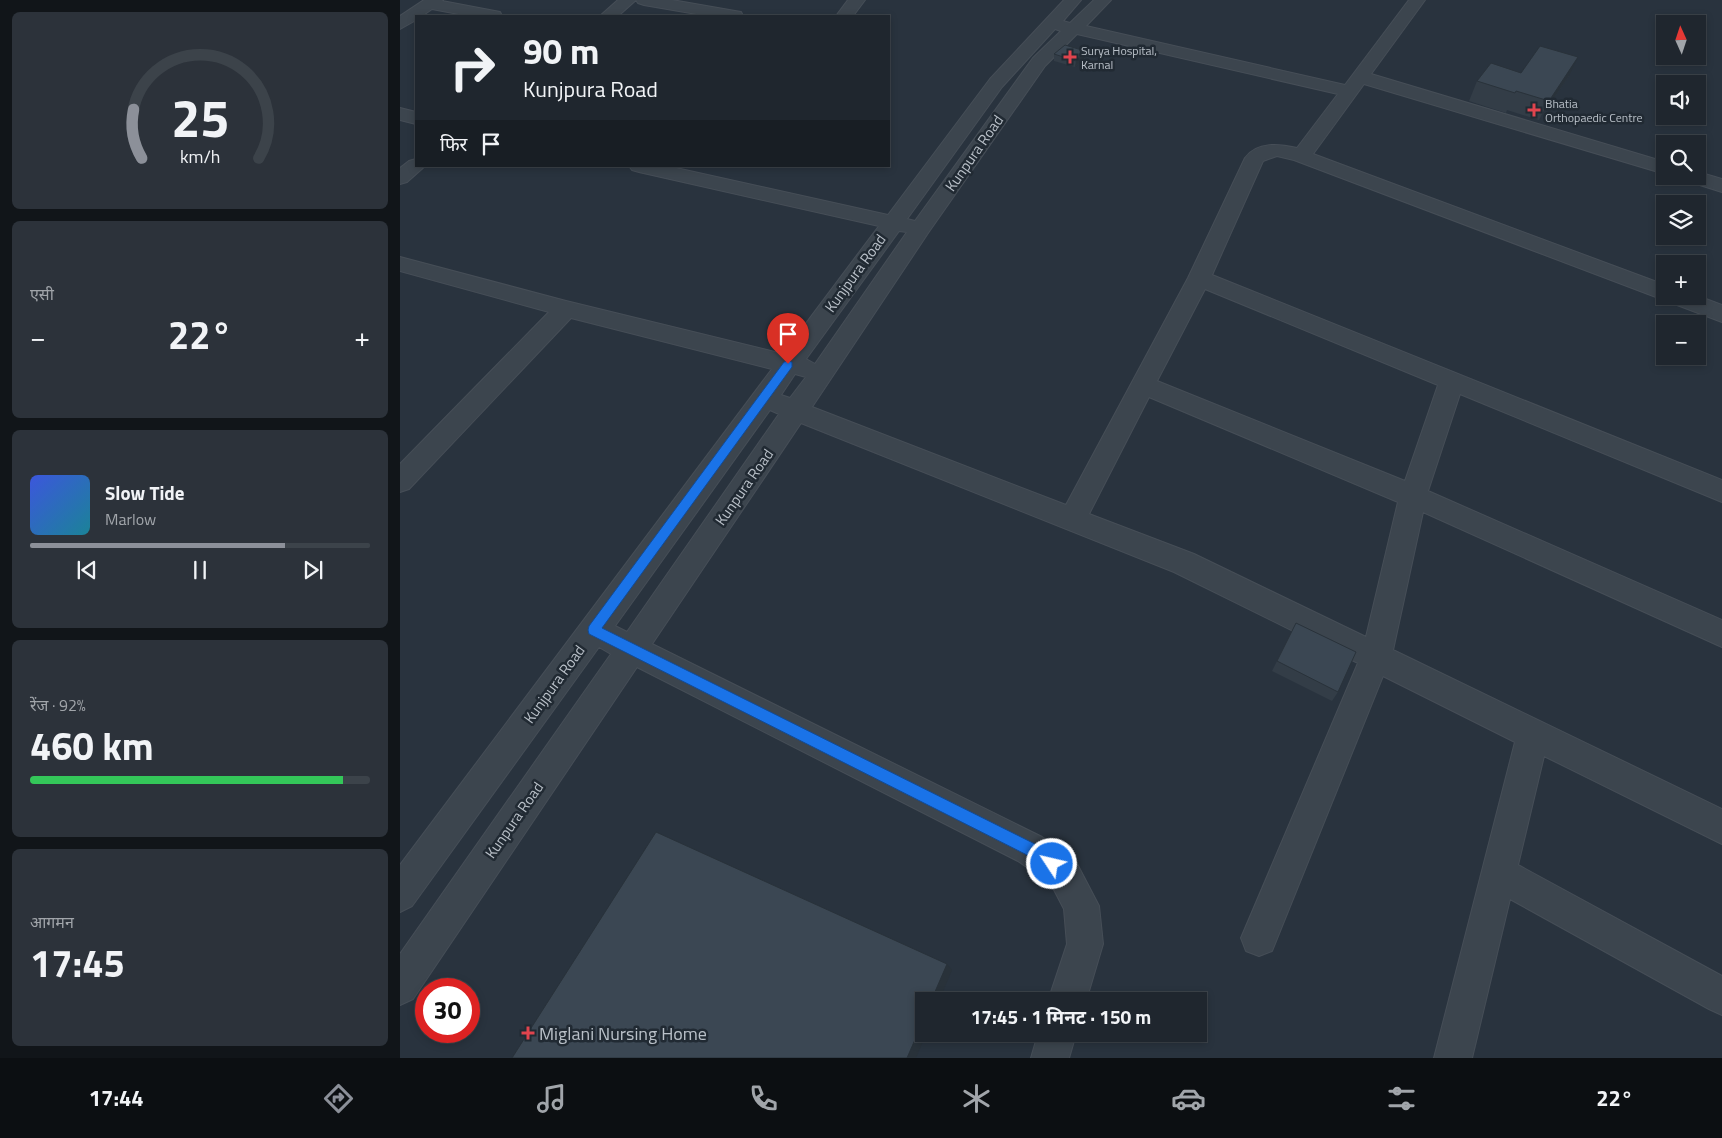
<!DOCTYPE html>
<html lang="hi">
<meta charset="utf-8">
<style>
body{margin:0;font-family:"Titillium Web","Noto Sans Devanagari",sans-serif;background:#2c323a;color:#f1f3f6;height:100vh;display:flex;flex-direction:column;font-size:19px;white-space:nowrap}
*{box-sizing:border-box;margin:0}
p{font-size:16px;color:#a1a5aa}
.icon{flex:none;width:28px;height:28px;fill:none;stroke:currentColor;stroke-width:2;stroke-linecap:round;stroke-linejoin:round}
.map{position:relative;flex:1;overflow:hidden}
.side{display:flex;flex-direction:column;gap:12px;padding:12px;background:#111519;width:400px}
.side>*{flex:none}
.banner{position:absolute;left:15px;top:15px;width:475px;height:152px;border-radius:0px;box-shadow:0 2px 8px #0003,0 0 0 1px #3c434a;background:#1f262e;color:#f1f3f6;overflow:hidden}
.needle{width:32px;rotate:357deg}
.fabs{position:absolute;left:1256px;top:15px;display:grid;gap:10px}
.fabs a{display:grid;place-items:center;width:50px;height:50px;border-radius:0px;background:#1f262e;box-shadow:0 2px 8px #0003,0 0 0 1px #3c434a;font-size:25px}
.speed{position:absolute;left:15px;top:978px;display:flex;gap:10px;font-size:25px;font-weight:700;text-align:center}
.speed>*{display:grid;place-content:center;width:65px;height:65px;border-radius:50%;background:#1f262e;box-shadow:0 2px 8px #0003,0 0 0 1px #3c434a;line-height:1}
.speed .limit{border:8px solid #d22;background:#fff;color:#111}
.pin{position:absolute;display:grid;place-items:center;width:42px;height:42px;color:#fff;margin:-51px -21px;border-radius:50% 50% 50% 0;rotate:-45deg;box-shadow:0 0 5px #0007}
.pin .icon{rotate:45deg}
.me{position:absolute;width:55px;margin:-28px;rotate:305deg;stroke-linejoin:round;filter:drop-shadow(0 0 4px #0008)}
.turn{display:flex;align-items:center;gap:18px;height:105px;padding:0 25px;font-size:22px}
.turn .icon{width:65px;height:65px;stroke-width:2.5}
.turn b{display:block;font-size:35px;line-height:42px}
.then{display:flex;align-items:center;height:48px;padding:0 25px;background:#0003;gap:10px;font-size:19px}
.big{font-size:38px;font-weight:700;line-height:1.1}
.side .tile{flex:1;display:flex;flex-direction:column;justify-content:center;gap:8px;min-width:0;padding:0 18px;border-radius:8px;background:#2c323a}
.side .dial{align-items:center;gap:0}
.dial svg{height:130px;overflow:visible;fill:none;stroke:#3c434a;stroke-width:7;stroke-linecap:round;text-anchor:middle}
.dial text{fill:#f1f3f6;stroke:none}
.song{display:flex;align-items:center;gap:15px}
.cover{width:60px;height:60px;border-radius:8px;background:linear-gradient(135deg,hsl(230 70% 55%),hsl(190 70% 35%))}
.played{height:5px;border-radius:2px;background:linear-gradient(90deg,#8c9099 75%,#3c434a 75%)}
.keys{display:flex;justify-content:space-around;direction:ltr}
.heat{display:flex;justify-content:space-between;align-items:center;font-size:28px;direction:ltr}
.charge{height:8px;border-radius:4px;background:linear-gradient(90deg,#34c759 92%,#3c434a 0)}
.trip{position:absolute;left:515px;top:992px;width:292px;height:50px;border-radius:0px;background:#1f262e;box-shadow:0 2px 8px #0003,0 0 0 1px #3c434a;font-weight:700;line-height:50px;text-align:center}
.dock{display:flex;height:80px;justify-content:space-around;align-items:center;background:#0c0f12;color:#a1a5aa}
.dock .icon{width:35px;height:35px}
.dock .current{color:#8c9099}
.dock b{font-size:22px;color:#f1f3f6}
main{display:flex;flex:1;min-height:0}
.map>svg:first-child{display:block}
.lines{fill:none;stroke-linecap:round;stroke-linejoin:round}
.minor-casing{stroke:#464e57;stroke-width:2}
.minor{fill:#3c454e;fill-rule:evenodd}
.wall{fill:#333d47}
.shaded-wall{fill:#29323a}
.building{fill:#3b4753;stroke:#29323a}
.route{fill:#1a73e8;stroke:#114b97}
.health-dot{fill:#e0444e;stroke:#212a33;stroke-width:2}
.labels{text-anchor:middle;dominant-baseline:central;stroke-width:5;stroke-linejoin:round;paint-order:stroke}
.far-poi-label{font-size:12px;fill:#b9c0c8;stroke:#212a33;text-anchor:start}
.street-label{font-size:15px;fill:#b9c0c8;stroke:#212a33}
.near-poi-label{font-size:18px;fill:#b9c0c8;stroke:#212a33;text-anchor:start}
</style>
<main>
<section class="side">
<div class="tile dial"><svg viewBox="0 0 100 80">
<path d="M14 69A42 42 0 1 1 86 69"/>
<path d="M14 69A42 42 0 0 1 9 39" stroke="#8c9099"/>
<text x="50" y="56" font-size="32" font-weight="700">25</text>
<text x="50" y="72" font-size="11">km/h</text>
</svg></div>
<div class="tile"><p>एसी</p>
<div class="heat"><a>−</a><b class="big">22°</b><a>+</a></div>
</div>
<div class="tile">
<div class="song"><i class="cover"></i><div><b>Slow Tide</b><p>Marlow</p></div></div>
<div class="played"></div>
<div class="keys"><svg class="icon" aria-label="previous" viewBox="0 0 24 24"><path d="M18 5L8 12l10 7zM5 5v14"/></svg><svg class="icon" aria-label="pause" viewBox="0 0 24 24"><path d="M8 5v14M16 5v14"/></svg><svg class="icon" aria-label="next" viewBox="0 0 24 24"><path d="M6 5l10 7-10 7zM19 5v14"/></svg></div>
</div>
<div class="tile"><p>रेंज · 92%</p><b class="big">460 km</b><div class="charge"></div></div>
<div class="tile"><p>आगमन</p><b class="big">17:45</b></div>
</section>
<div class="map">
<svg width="1322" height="1058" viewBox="0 0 1322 1058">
<rect width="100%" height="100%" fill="#29333e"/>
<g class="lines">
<defs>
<g id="minor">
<path d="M24,0H43L42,1L100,12L102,16H69L32,9L22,16H16V20L0,29V16Z"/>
<path d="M218,0H272L335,11L341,12L343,16H308L244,5L238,3L236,0L218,16H200Z"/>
<path d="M448,0H465L453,16H436Z"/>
<path d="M664,0H681L663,21L670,23L694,0H711L686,26L945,85L1009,0H1025L971,74L1265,162V174L964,84L913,154L1265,285V296H1298L1322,305V322L894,160L877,156L863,161L812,275L1322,480V502L1060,394L1028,491L1322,620V647L1023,512L993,650L1322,809V844L1144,756L1118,865L1322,976V1015L1309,1009L1110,899L1072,1058H1034L1115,742L983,676L872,951L859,956L846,951L841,938L958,663L774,572L401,423L252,644L642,837L675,860L699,906L703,944L686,1001H648L667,944L664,909L651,884L618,861L237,667L13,999L0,1005V954L211,654L199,647L12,906L0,912V865L372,369L171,318L9,489L0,492V464L149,312L0,271V257L166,301L383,354L479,226L239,172L232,170L229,166H267L488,215L590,79ZM655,29L661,31L633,58L515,221L507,219L602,87ZM677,34L938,94L897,148C880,144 857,141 845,158L788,278L666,505L412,407L528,233L645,66ZM499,231L507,232L415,364L406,359ZM805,289L1038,385L1005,481L757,381ZM395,374L406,377L390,398L381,395ZM749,397L998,502L966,637L794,554L689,514ZM370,410L379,414L227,632L215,626Z"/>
<path d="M0,108L16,112V124L0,120Z"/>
<path d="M16,159V166H25L7,182L0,184V168L9,161Z"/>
<path d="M1298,172L1322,179V192L1284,180L1281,176H1298Z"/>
<path d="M638,1034H676L669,1058H631Z"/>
</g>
</defs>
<!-- minor casing -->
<use href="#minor" class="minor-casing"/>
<!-- minor -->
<use href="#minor" class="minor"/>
</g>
<!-- wall -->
<g class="wall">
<path d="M685,51V58L675,67L654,61V54Z"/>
<path d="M1121,73L1169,76L1139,120L1107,110L1106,113L1069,101L1077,81Z"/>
<path d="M896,623L938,692L932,701L872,671Z"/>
</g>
<!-- shaded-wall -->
<g class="shaded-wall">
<path d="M685,51V58L675,67L676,61Z"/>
<path d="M1178,57L1169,76L1139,120L1149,101Z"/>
<path d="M547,964L552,970L539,1001H531Z"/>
<path d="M524,1019V1034H526L516,1058H507Z"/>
</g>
<!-- building -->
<g class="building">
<path d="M665,45L685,51L676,61L654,54Z"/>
<path d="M1140,46L1178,57L1149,101L1116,91L1115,93L1077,81L1091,63L1121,73Z"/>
<path d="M896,623L956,652L938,692L877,661Z"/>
<path d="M256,832L547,964L531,1001H524V1019L507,1058H112Z"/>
</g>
<!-- route -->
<path class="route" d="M388,361L392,362V367L202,628L635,844L657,859L659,864L657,869L652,871L625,854L189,634L188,630L189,626L384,362Z"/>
<!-- markers -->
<g class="health-dot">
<path d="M667.5 49.5h5v5h5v5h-5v5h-5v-5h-5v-5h5z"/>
<path d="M1131.5 102.5h5v5h5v5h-5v5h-5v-5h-5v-5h5z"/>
<path d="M125.5 1025.5h5v5h5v5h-5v5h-5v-5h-5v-5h5z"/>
</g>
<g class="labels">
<!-- far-poi labels -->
<g class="far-poi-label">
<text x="681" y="50">Surya Hospital,<tspan x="681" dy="14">Karnal</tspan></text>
<text x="1145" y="103">Bhatia<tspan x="1145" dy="14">Orthopaedic Centre</tspan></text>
</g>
<!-- street labels -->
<g class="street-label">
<text transform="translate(574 153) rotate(-55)">Kunpura Road</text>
<text transform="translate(455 273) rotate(-54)">Kunjpura Road</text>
<text transform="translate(344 487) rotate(-55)">Kunpura Road</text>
<text transform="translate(154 684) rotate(-54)">Kunjpura Road</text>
<text transform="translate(114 820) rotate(-55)">Kunpura Road</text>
</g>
<!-- near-poi labels -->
<g class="near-poi-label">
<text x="139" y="1033">Miglani Nursing Home</text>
</g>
</g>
</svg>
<div class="fabs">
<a><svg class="needle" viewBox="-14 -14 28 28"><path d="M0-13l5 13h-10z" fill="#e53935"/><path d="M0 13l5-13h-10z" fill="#a1a5aa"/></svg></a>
<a><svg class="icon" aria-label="sound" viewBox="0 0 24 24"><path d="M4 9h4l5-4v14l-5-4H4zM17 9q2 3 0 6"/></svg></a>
<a><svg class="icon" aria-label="search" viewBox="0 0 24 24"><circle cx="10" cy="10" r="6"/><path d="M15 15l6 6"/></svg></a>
<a><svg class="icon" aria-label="layers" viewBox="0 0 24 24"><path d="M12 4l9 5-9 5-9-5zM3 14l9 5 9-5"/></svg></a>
<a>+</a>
<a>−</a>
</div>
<div class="speed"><div class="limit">30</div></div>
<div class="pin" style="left:388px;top:364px;background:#d93025"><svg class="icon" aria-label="arrive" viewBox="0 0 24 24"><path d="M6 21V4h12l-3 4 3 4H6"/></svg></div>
<svg class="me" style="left:652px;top:864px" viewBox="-20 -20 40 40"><circle r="17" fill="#1a73e8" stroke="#fff" stroke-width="3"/><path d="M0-11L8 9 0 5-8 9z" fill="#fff"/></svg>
<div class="trip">17:45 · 1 मिनट · 150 m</div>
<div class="banner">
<div class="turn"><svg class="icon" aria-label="right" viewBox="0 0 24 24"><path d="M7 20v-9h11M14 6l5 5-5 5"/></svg><div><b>90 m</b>Kunjpura Road</div></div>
<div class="then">फिर<svg class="icon" aria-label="arrive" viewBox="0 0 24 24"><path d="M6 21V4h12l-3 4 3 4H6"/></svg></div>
</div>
</div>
</main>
<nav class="dock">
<b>17:44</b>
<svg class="icon current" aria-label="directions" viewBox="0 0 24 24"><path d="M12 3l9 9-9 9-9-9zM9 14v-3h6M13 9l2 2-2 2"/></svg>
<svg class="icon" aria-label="music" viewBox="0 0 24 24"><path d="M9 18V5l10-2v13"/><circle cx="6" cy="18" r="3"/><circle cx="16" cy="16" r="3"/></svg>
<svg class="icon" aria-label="phone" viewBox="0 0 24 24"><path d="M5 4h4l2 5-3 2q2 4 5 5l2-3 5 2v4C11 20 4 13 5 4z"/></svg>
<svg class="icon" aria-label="climate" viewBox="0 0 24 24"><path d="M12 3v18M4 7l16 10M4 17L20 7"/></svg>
<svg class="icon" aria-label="car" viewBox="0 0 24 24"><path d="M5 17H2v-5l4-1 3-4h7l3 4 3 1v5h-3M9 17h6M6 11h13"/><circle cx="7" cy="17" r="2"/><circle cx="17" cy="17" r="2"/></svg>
<svg class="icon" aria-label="filters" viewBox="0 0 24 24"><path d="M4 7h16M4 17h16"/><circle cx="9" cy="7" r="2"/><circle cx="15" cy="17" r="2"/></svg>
<b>22°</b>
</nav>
